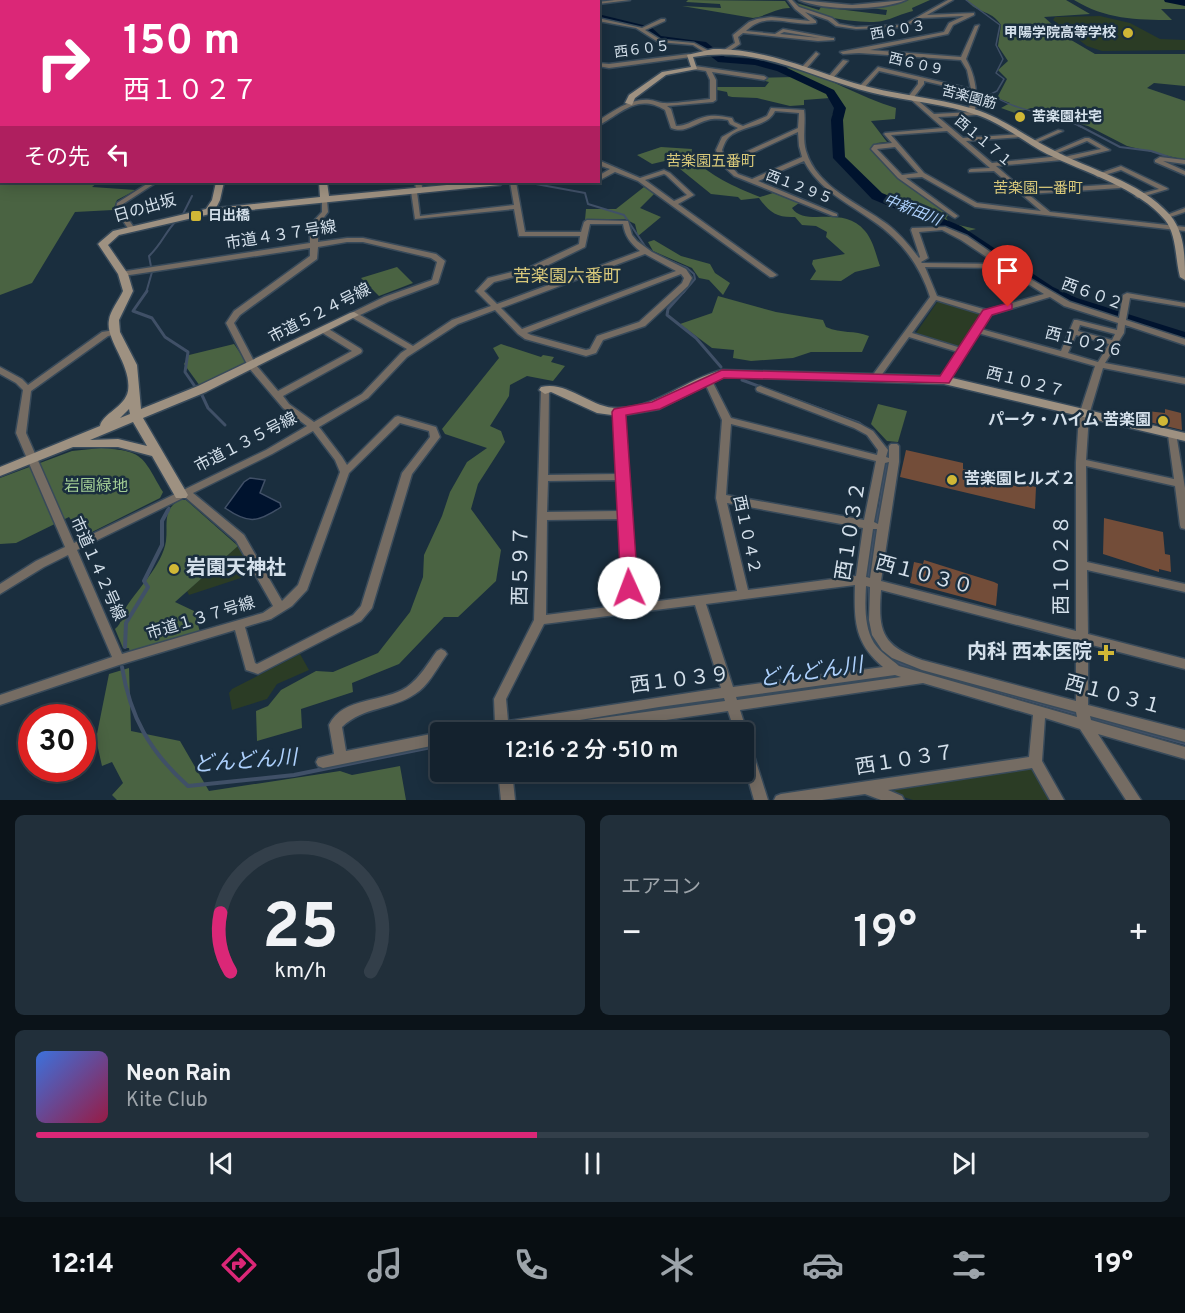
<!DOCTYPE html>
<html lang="ja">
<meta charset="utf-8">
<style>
body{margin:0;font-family:Overpass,"Noto Sans JP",sans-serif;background:#212f3a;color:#f1f3f6;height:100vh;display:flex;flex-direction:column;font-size:22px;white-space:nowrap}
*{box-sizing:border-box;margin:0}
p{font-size:20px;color:#9da4aa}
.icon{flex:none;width:33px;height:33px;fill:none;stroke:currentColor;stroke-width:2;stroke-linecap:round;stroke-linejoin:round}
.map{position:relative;height:800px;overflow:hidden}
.panel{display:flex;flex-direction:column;gap:15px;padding:15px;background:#0b1319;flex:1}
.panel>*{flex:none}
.top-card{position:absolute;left:0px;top:0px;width:600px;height:183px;box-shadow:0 3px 15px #0003,0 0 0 2px #333f4a;background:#db2777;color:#fff;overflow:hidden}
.speed{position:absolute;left:18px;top:704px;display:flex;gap:12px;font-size:30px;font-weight:700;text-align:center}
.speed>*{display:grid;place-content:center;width:78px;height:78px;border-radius:50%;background:#14222e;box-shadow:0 3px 15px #0003,0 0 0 2px #333f4a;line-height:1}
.speed .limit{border:9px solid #d22;background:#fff;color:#111}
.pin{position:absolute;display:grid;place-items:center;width:51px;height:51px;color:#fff;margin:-62px -26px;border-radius:50% 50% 50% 0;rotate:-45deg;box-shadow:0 0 6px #0007}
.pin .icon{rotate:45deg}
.me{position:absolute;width:66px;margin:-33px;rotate:358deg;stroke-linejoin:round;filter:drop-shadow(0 0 4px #0008)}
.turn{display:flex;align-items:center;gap:21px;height:126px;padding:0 24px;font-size:27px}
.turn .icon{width:78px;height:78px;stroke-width:2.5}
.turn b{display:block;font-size:42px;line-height:51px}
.then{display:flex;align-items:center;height:57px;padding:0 24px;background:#0003;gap:12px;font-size:22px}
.big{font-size:45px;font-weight:600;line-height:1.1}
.panel .widget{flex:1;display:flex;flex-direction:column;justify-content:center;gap:9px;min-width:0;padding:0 21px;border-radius:9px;background:#212f3a}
.panel .dial{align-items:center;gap:0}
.dial svg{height:156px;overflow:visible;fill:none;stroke:#333f4a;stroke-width:7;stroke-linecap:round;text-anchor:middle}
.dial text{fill:#f1f3f6;stroke:none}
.song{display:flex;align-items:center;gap:18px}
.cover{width:72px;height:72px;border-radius:9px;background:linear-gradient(135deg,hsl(220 70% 55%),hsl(340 70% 35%))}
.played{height:6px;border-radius:3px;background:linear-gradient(90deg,#db2777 45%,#333f4a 45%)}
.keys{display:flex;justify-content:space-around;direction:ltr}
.heat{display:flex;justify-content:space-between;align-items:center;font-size:33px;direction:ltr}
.panel .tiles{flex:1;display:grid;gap:15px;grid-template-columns:1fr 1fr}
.widget:last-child{grid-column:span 2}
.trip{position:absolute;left:430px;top:722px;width:324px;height:60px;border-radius:6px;background:#14222e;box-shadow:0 3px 15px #0003,0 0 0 2px #333f4a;font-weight:600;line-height:60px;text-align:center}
.dock{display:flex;height:96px;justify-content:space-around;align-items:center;background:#080e12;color:#9da4aa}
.dock .icon{width:42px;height:42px}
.dock .on{color:#db2777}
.dock b{font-size:27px;color:#f1f3f6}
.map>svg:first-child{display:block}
.green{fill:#2b3c25}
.forest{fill:#4a6342}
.water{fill:#00132e;stroke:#405067;stroke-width:1.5}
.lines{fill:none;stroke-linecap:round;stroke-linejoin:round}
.stream-far3{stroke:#405067;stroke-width:1.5}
.stream-far2{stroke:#405067;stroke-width:2}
.stream-far1{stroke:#405067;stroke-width:3}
.stream{stroke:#405067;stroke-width:4}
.river{fill:#00132e;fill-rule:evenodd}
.building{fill:#734d39}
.street-casing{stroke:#384a5a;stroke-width:3}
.secondary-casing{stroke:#384a5a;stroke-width:3}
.street{fill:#756c63;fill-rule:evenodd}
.secondary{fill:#9e9181;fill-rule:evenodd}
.route{fill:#db2777;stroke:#8e194d;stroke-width:1.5}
.poi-dot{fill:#d0b736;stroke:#1a2e3e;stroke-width:2}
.labels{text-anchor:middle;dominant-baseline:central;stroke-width:5;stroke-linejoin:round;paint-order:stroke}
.far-street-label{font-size:14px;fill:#d4e0eb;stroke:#1a2e3e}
.far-poi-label{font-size:14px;font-weight:bold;fill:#d4e0eb;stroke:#1a2e3e;text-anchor:start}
.far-neighbourhood-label{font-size:15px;fill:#d8c87a;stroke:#1a2e3e}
.far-water-label{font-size:15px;font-style:italic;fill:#add0fc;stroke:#1a2e3e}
.street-label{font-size:16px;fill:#d4e0eb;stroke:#1a2e3e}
.poi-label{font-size:16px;font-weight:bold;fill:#d4e0eb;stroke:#1a2e3e;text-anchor:end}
.park-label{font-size:16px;fill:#a3ce95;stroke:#1a2e3e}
.neighbourhood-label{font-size:18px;fill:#d8c87a;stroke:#1a2e3e}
.near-street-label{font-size:20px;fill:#d4e0eb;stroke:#1a2e3e}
.near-poi-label{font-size:20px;font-weight:bold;fill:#d4e0eb;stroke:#1a2e3e;text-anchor:start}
.near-water-label{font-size:21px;font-style:italic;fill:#add0fc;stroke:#1a2e3e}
</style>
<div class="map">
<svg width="1185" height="800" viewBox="0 0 1185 800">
<rect width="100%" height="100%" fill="#1a2e3e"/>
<!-- green -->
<g class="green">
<path d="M1100,16L1130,23L1160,39L1185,40V50L1102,51L1087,46L1053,20L1055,17Z"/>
<path d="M938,301L982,314L960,347L916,333Z"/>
<path d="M238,546L253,574L189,595L187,591Z"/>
<path d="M300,654L309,670L277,684L267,699L232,710L229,693L232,689Z"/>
<path d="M1030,766L1036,770L1052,800H913L894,794V787Z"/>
</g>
<!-- forest -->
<g class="forest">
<path d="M0,0H177L2,2L0,105Z"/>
<path d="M688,0L785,1L790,8C776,8 767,16 753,18L682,6L721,8L720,4L686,2Z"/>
<path d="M909,0H930L912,8L913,11C903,13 892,19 882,21C862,25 807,16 793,2L819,10L821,7L886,15L887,10L861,7H879Z"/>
<path d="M967,0H1066L1090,14L1044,17L1066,37L1095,54H1185V86L1154,83L1147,88L1185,101V160L1127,146L1088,126L1040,113L1043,111L1031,108L1015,113L1001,108L1010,103L997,98L1007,79L998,70L1008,61L998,46L1001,25C991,9 976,14 967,0Z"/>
<path d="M1074,0H1185V9H1161L1172,20C1136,20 1105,19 1074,0Z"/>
<path d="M790,66C827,76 859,97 896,108L895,119L871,121L887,142L877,143L873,150L908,186L949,214L946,218L950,223L976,229L964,232L920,210L888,201L852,168L844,156L832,115L843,107L834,94H828L830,98L804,100V105L790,106L757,98L732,97L728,96L727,92L717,90V87H765L769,82L753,78L794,77L785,69Z"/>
<path d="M661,147L692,149L691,156C711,177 733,186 760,197L773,193L799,203L792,208C805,228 842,204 865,231C873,240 876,255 880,266L855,272L841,281L810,280L816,271L812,264L813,260L845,254L826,237L827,232L816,226L802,225L795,217C777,218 769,212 759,198L741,200L738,197L711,194L669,160L652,164L637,155Z"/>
<path d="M21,182H98L92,187L136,190L117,200L113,210L75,212L32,283L0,295V183Z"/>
<path d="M644,187L654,194L640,208L661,217L638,236L635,224L625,219L585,220L586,209H616Z"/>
<path d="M654,240L681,256L710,264L715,273L730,283L723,295L709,280L699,278L692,268L653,251L648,242Z"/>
<path d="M397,267L413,283L379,296L361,278Z"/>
<path d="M718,296L776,312L823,320L826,327C842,334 854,330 869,336L862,352H811L793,358L751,361L733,358L734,350L712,348L680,324L712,313Z"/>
<path d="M234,344L247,363L200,386L184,364L189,355Z"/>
<path d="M501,344L541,357L543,355L554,357L551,362L565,366L553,381L527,376L510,385L509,396L490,426L501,431L505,442L478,484L471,509L501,550L496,581L458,617H444L399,664L352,683L353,692L301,709L302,728L257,741L256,711L268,706L281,690L316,671L333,672L378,653L410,612L423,577L424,555L442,516L450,492L467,462L487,448L445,434L442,429L499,358L493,348Z"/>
<path d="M878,404L907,411L898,442L887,441L871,424Z"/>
<path d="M101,448C144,451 142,456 163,492L160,498L82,537L69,517L16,543L0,544V478L72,451Z"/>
<path d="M180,500H186L238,546L175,602L194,611L200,632L130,654L129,648H123L115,629C123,622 121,616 125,609C138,588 162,566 166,541C168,525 162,509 180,500Z"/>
<path d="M129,668L131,731L180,741L209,791L340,771L352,775L400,766L406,800H117L112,795L123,783L112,762L102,766L96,739L109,674Z"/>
</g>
<!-- water -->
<path class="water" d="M250,478L265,480L260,493L280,503L281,507C257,523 248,524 225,508L244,482Z"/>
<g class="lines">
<!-- stream-far3 -->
<path class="stream-far3" d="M966,0L1000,25L996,45L1003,59L996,73L1004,79L997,91L991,94C1017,113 1053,112 1081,127"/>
<!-- stream-far2 -->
<g class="stream-far2">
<path d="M1078,125L1120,147L1151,151L1175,159"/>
<path d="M525,182L585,193L588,204L624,215L649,252L687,268L694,274L695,279L683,293"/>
<path d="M182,216L192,196"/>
<path d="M146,293L152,272L149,256C162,244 165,232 177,220"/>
</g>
<!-- stream-far1 -->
<g class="stream-far1">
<path d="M147,291L133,311L152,318L165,337L188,352L185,372L196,388"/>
<path d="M684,291L668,309L667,315L696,338L721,367"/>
<path d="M742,380L859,423L876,436L888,454L879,512"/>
<path d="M201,393L208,408L225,425"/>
<path d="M167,512L169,508"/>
</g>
<!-- stream -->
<g class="stream">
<path d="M870,609L869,573L879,510"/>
<path d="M871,628L882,650L902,664L1079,714"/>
<path d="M125,647L126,623L148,587L144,581L162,545V521L168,510"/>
<path d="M122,667C130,717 150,752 188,786L294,775L441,745"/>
<path d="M738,698L889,677"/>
<path d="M1088,717L1185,743"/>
<path d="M537,727L726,700"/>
</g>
<!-- river -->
<g class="river">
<path d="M404,0H412L413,2H404Z"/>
<path d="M537,0H549L550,2H538Z"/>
<path d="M1164,0H1185V6L1165,2Z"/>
<path d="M598,14L651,27L661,36L706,42L725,57L755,59L785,67L834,90L846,108L843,120L845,157L882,193L961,226L1053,287L1077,298L1185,332V342L1065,304L1043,293L951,232L872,199L833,158L831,120L834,108L826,94L777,71L755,65L718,62L699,47L655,41L645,31L598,20Z"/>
</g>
</g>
<!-- building -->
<g class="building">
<path d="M1165,409L1181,413L1182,430L1145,421L1147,411L1165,413Z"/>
<path d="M906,450L963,463V469L977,472L976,477L1020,487V483L1036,487L1035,509L900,477Z"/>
<path d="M1104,518L1163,532L1165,554L1170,555L1171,572L1159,569V572L1103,554Z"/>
<path d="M924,560L994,582L998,584L996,606L910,583L914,562L923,564Z"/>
</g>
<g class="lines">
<defs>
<g id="street">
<path d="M224,0H231L228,2H219Z"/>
<rect x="380" y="0" width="4" height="2"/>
<path d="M477,0H482L483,2H478Z"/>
<path d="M570,0H575L576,2H571Z"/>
<path d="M615,0H630L598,4V2Z"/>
<path d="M788,0H792L799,7L832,18L839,24L856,27L903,25L948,0H953L927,15L974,13V15L953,25L948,34L870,50L961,57L975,26L979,25L966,59C975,75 978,92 975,110L973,111L979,113L976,115L938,117L963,138L1023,134L1024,135L1021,137L966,141L992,163L1061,156L1064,157L1101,149L1087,141L1055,154L1050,153L1085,138H1089L1110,150L1065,161L1062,160L996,166L1024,190L1120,184L1123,186L1120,188L1028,194L1050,212L1185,227V231L975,207L922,177L906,178L958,216L955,218L953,217L898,178L871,149L874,145L892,143L884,134L885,133L943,128L908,97L918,84V80L879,71L863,89L858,88L878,67L971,89L967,70L961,60L859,53L843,54L840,52L944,32L949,23L964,16L921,18L904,27L856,29L836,26L828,20L805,12L816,21V23C789,27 767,10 746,31L775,34L783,29L832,38H834V40L818,41L743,33L738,37L740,44L728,52H724V50L735,43L733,35L749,22L757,19L771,17L810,21L795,9ZM784,32L820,38L780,34ZM924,81L971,92L969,110L972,112L934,114L914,97L924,84ZM947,131L990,168L971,169L969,170V172L994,171L1041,211L977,203L924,173L891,135ZM895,147L918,173L902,175L877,149Z"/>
<path d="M799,0L852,5L906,0C880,11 825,11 799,0Z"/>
<path d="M598,18L642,28L661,19H665V21L645,30L661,40L694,43L709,51L704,52L693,45L658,42L636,28L598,21Z"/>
<path d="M816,52L819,54L818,55L806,69H802V67Z"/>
<path d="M689,54L691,55V57L609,68L598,66V63L609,64Z"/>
<path d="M843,60L848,61L833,78H829V76Z"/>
<path d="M695,66L764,76L767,78L764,80L712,72L716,80V100L713,102L667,106L671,109L676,126C686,126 692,121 701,118C712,114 721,116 732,118L734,122L743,126L767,116L771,108L804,110C806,123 802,137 806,151C817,188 859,203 887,224C899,233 909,245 919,258L920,257L911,230L912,228L945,227L967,236L1027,277L1070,302L1119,318L1123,295L1127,293L1185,303V307L1130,298L1126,320L1185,339V345L1125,325L1124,333L1105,363L1185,378V384L1103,368L1089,415L1086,460L1174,479L1168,435L1170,433H1176L1185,488V529L1181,528L1180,525L1175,486L1086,466L1087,562L1185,584V592L1087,570L1088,634L1185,659V669L1088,644V705L1185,730V742L1090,716L1091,720L1185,747V759L1098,734L1141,800H1126L1080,729L1045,718L1042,761L1064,800H1050L1032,768L888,790L902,796L904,800H881L865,794L822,800H774L776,796L781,794L1029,757L1033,715L923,683L740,710L747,732L744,736V732H735L728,711L583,732H538L539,728L544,726L725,701L724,698L659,707L507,732H465L466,728L495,723L494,699L534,620L541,390L545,387L549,390L548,475L618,474L614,412L619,409L624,412L627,475L629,477L628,479L630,513L631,515L630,517L635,604L737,591L716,498L722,420L703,379L707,376L711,379L731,418L877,455L878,450L867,435L854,428L757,391L756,389L757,387L760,386L860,424L873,431L888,450L886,457L889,458V446L891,444H897L899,446V462L881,581L1076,631V462L1079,415L1095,366L978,333L947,382L944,383L940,380L958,352L909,337L878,380H872L871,378L872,376L930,297C920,265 901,240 873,221C848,203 819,190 804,161L758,181L837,214V216H833L734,176L721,164L716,150L722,137L738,128L730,124L728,120C721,119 715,118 708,120C695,123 685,134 671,128L665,110C638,93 621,113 598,126V121C613,111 631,98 650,100C654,100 659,103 663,103C674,104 698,100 710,99V80L706,71L693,69V67ZM775,111L799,113L798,128L726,161L722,150C724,145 725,141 729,137C742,125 767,128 775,111ZM798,132L799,146L802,157L752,179L738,174L729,164ZM942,230L961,240L997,264L922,263L921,262L928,258L919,232ZM925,267L1003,268L1044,294L987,310L937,296ZM1050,297L1064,306L1118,323L1117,330L1077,320H1074L1061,351L981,329L990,315ZM936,300L982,314L961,348L912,333ZM1080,325L1115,334L1112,340L1078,331ZM1076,335L1109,344L1098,362L1068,353ZM731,424L876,461L864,520L726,495ZM889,462L878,524L874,522L885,463ZM618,480L619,511L547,512L548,481ZM727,503L863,528L856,576L748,590ZM620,519L624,605L546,615L547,520ZM873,529H877L870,578L866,577ZM855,585C854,620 854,643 883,667L733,687L706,604ZM866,586L870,587L869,620L872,635L882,650L892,658L922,670L1076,712L1077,717L899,666C891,659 880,652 874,643C864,627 865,604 866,586ZM881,590L1076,640V701L922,660C881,646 878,630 881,590ZM695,605L721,688L508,721L506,699L544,624ZM895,675L901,677L737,700L736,697Z"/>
<path d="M1058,130L1063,131L1036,143L1031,142Z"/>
<path d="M1160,157L1185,160V164L1163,161L1185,171V175L1155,162V160Z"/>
<path d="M598,160L640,178L664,170L670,173L694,195L678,204L777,275L773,277H770L638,181L615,172L598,181V176L610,169L598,165ZM664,174L666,175L687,195L674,201L645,180Z"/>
<path d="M1121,166L1167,188L1168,189L1138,198L1135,196L1136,195L1159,189L1121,170L1098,177L1095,175Z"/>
<path d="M150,182H157L123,204L122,210L135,229L131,231L129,230L116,210L117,203Z"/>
<path d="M415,182H421L423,191L420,193L417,192L420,216L514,205L510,182H516L525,232H581L584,222L587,220L628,221L632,235L637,241L652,252L686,269L692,278L688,286L645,326L603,340L596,353L586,356L525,339L518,334L495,310L458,324L407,357L368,398L319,427L342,457L347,465L395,417L398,416L436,427L440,437L412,474L372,608L361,621L258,674L246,670L235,630L119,665L0,705V695L112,657L68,555L44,567L0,594V584L36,561L65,547L16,433L23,390L16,383L0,374V367L22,379L28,385L102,332L115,330L119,332L118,334L108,336L31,391L26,433L74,543L266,450L307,426L283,408L249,368L226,323L234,311L310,256V248L123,276L119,274L120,272L310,243V225L322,212V201L323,200H327L328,212L318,225V242L347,238H363L436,254L445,261L438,283L390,301L360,315L413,346L452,320L491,306L476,291L488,278L528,268L579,244L580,236H519L514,209L415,219L411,191L414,189L416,190ZM590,224H623C625,236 630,243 640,251L497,304L484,291L494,282L534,272L585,247ZM347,242H363L431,258L437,262L432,280L384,297L351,313L350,315L351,317L407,349L401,353L362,394L314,422L289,404L283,396L361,353L362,351L361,349L327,328H321L320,330L321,332L352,351L278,391L256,365L234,323L240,315L317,259L318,247ZM645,254L676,271L522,329L501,308ZM681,274L684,278L682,283L639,322L597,336L590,349L586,350L531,335L527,333ZM400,423L429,431L430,437L402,473L361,606L353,615L257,664L255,663L245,627L271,619L292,606L307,590L349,473ZM313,431L335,460L340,472L298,585L282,601L244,535L193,493L272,454ZM185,497L236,541L273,606L263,613L122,654L77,550Z"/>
<path d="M1185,208V212L1167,218L1164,216Z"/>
<path d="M441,649L445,651L447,654L445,657C436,670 428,686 415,694C392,710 364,706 342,727L346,751L441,732V744L323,768L318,766L316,762L318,758L334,754L329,725C343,696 384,703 407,687C420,678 428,663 437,651Z"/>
<path d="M744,737L749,739L750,743L768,800H754L744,765Z"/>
<path d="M498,771H512L515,800H501Z"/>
</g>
<g id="secondary">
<path d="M713,49C765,49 805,68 854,83C893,95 935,97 974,109C1003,118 1025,136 1051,149C1090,170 1140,181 1170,215C1185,233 1185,257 1185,280L1180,277C1175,259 1177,235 1165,220C1139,188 1083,172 1047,154C1024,142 1004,125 980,116C945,103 909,102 873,93C811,78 759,45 693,57L697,69L666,75L635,98L632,105L625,103L629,95L662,72L691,67L687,55Z"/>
<path d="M216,182H224L220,200L216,208L320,197L319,182H327L329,196L479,182H504L500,185L210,214L119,235L108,245L128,274L133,291L119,320L120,332L137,365L141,409L198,386L350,313L354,312L359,315L206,392L143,418L188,495L186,498H176L152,456L118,447H73L0,476V467L100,426C102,414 125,407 128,391C132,365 105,340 109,320C110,311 119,300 123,291L118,274L98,244L100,242L113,231L206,209L212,200ZM129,409L130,414L120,418ZM133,422L147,446L118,439L90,440Z"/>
<path d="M722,370L944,376L1185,433V441L944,384L724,377L659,409L619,416L597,413L551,392L545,394L539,390L541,387C568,380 591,409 619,408C658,407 686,379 722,370Z"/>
</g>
</defs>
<!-- street casing -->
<use href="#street" class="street-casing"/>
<!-- secondary casing -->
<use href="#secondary" class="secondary-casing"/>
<!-- street -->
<use href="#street" class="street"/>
<!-- secondary -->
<use href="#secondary" class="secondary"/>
</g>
<!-- route -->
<path class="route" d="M1008,303L1012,304V309L992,315L949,383L724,378L660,409L626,415L638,588L635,592H623L621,588L612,412L614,409L652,402L722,370L940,376L983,310Z"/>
<!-- markers -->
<g class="poi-dot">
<circle cx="1128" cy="33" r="6"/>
<circle cx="1020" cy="117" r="6"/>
<rect x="190" y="210" width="12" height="12" rx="3"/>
<circle cx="1163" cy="421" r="6"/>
<circle cx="952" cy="480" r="6"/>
<circle cx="174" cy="569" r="6"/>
<path d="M1103 644h6v6h6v6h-6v6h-6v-6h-6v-6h6z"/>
</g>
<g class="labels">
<!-- far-street labels -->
<g class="far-street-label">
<text transform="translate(898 31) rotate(-10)">西６０３</text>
<text transform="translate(642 50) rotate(-7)">西６０５</text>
<text transform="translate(916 65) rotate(13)">西６０９</text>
<text transform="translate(969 98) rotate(15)">苦楽園筋</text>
<text transform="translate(983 142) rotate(40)">西１１７１</text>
<text transform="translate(799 188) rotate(21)">西１２９５</text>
</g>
<!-- far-poi labels -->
<g class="far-poi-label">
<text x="1116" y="33" text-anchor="end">甲陽学院高等学校</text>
<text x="1032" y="117">苦楽園社宅</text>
<text x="208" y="216">日出橋</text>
</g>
<!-- far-neighbourhood labels -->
<g class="far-neighbourhood-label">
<text x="711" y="162">苦楽園五番町</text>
<text x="1038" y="189">苦楽園一番町</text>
</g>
<!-- far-water labels -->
<g class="far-water-label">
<text transform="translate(912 211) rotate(22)">中新田川</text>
</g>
<!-- street labels -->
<g class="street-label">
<text transform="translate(145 209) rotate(-16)">日の出坂</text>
<text transform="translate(281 236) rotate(-9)">市道４３７号線</text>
<text transform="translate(1092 295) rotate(20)">西６０２</text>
<text transform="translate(320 314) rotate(-27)">市道５２４号線</text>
<text transform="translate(1084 343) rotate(14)">西１０２６</text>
<text transform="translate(1025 383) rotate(14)">西１０２７</text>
<text transform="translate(246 443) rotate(-27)">市道１３５号線</text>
<text transform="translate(746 535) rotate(78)">西１０４２</text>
<text transform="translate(97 569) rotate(66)">市道１４２号線</text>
<text transform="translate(201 619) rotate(-17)">市道１３７号線</text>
</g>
<!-- poi labels -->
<g class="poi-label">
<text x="1151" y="421">パーク・ハイム 苦楽園</text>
<text x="964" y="480" text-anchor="start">苦楽園ヒルズ２</text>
</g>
<!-- park labels -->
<g class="park-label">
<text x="96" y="487">岩園緑地</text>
</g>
<!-- neighbourhood labels -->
<g class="neighbourhood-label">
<text x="567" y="277">苦楽園六番町</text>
</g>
<!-- near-street labels -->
<g class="near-street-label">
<text transform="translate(852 531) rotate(-81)">西１０３２</text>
<text transform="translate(1063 565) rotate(-90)">西１０２８</text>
<text transform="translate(522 566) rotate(-89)">西５９７</text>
<text transform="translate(924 576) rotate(15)">西１０３０</text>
<text transform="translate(680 681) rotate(-7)">西１０３９</text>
<text transform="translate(1113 696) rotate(15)">西１０３１</text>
<text transform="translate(905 761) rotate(-9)">西１０３７</text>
</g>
<!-- near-poi labels -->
<g class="near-poi-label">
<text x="186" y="569">岩園天神社</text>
<text x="1092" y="653" text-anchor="end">内科 西本医院</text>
</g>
<!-- near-water labels -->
<g class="near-water-label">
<text transform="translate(811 673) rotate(-8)">どんどん川</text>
<text transform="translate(245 762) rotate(-4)">どんどん川</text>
</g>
</g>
</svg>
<div class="speed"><div class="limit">30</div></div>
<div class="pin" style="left:1008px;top:307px;background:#d93025"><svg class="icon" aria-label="arrive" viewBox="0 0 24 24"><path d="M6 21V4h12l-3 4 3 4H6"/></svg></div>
<svg class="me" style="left:629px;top:588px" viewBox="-20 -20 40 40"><circle r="19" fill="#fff"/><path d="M0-13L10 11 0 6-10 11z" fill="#db2777"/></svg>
<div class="trip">12:16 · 2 分 · 510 m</div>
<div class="top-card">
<div class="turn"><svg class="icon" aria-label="right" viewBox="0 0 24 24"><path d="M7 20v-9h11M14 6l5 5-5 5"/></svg><div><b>150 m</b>西１０２７</div></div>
<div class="then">その先<svg class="icon" aria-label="left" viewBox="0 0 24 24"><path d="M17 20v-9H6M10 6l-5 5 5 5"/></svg></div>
</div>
</div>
<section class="panel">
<div class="tiles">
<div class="widget dial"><svg viewBox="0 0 100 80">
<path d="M14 69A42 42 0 1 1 86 69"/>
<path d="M14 69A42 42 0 0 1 9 39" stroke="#db2777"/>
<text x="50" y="56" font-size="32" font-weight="700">25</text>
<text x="50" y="72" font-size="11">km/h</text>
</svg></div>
<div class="widget"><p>エアコン</p>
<div class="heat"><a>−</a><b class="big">19°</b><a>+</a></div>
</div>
<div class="widget">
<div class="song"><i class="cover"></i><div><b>Neon Rain</b><p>Kite Club</p></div></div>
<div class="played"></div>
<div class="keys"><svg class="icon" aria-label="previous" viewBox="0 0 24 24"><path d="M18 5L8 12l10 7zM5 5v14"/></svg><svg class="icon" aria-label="pause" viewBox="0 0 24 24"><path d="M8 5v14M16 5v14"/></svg><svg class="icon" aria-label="next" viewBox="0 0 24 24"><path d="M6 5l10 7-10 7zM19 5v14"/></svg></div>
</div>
</div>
</section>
<nav class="dock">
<b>12:14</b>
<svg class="icon on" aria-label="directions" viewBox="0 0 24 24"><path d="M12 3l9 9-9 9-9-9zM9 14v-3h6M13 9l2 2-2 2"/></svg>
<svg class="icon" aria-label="music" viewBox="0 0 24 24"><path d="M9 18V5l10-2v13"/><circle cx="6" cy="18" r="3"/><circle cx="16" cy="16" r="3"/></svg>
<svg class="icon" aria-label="phone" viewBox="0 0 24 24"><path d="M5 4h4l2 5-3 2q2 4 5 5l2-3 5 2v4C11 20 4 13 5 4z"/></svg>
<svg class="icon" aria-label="climate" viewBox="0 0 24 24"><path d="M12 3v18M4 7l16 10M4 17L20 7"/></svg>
<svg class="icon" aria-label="car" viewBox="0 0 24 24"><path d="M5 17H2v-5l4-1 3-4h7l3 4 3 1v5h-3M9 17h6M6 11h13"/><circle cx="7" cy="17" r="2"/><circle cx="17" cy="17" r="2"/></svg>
<svg class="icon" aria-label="filters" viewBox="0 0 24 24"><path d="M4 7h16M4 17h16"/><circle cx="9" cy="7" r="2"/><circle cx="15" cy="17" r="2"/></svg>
<b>19°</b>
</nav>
